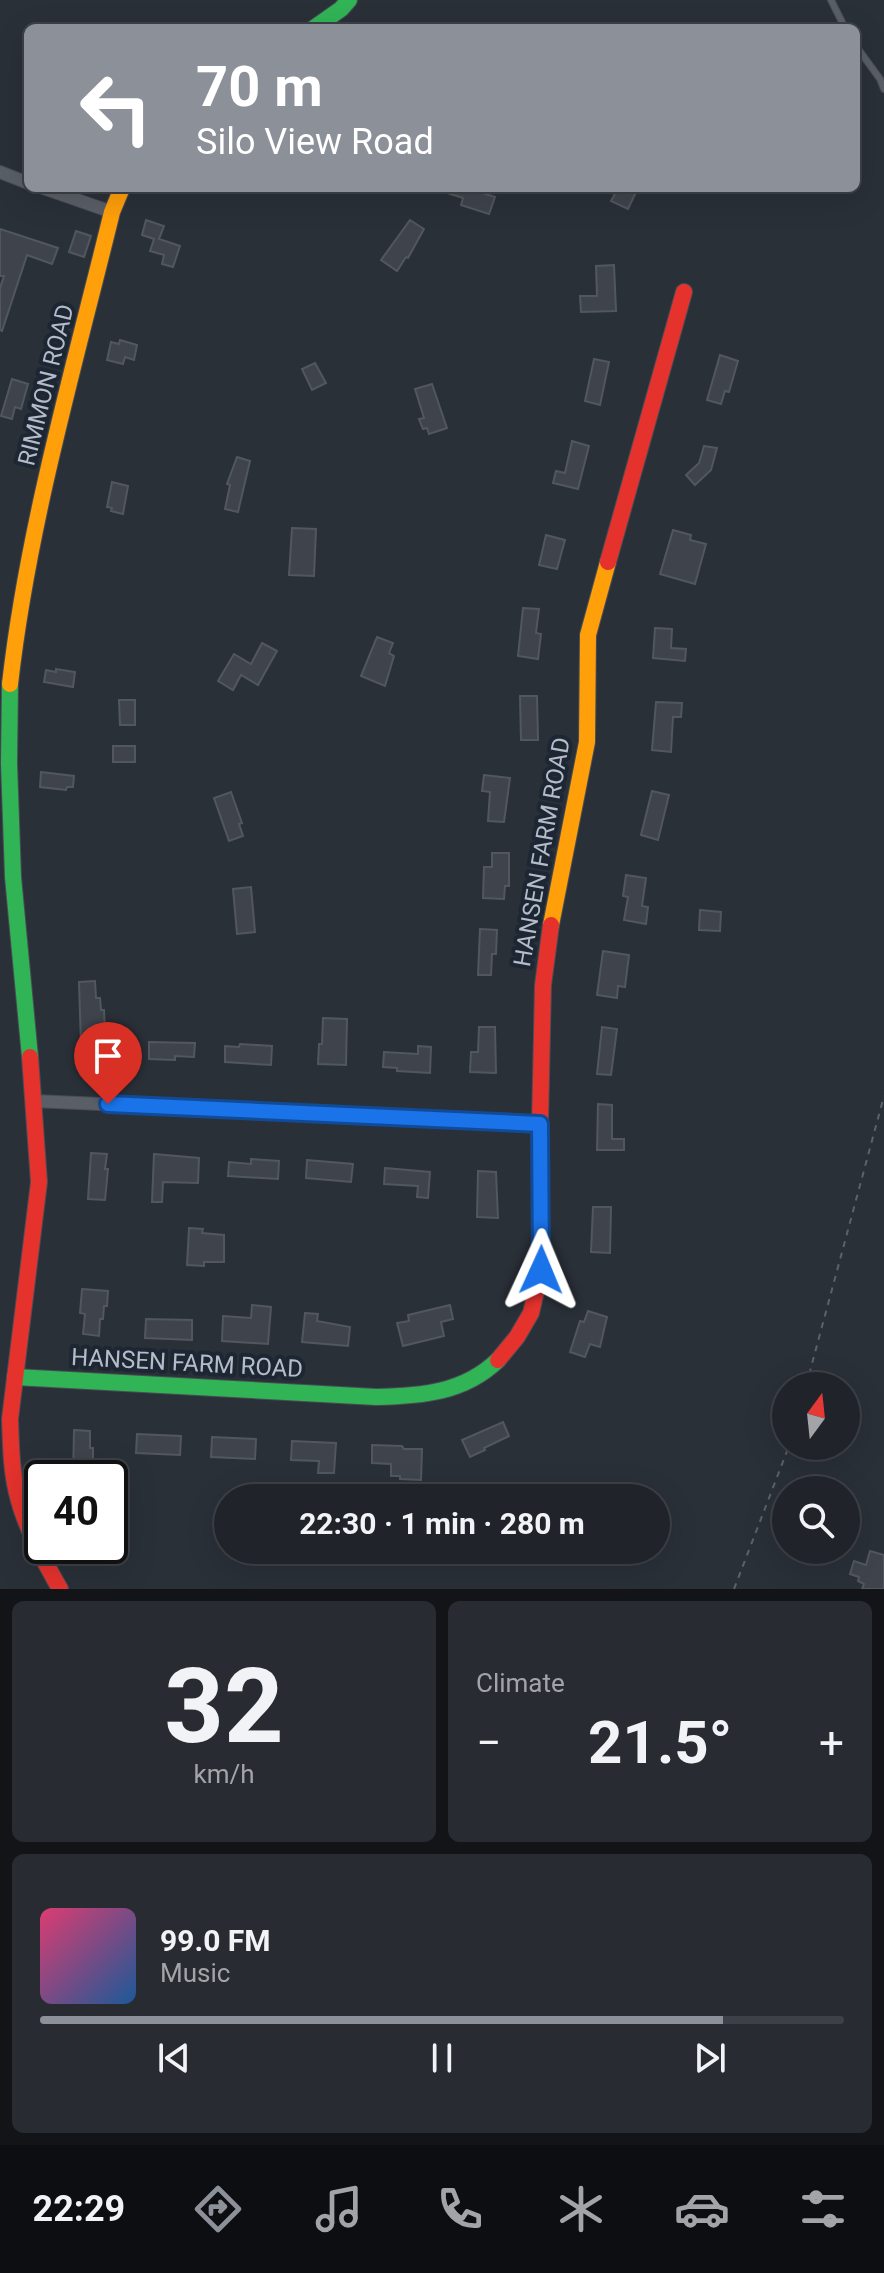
<!DOCTYPE html>
<meta charset="utf-8">
<style>
body{margin:0;font-family:Roboto,sans-serif;background:#282c32;color:#f1f3f6;height:100vh;display:flex;flex-direction:column;font-size:30px;white-space:nowrap}
*{box-sizing:border-box;margin:0}
p{font-size:26px;color:#a2a4a8}
.icon{flex:none;width:44px;height:44px;fill:none;stroke:currentColor;stroke-width:2;stroke-linecap:round;stroke-linejoin:round}
.map{position:relative;height:1589px;overflow:hidden}
.side{display:flex;flex-direction:column;gap:12px;padding:12px;background:#121417;flex:1}
.side>*{flex:none}
.banner{position:absolute;left:24px;top:24px;width:836px;height:168px;border-radius:12px;box-shadow:0 8px 32px #0002,0 0 0 2px #3d4147;background:#8c9099;color:#fff;overflow:hidden}
.needle{width:52px;rotate:15deg}
.tools{position:absolute;left:772px;top:1372px;display:grid;gap:16px}
.tools a{display:grid;place-items:center;width:88px;height:88px;border-radius:50%;background:#20242a;box-shadow:0 8px 32px #0002,0 0 0 2px #3d4147;font-size:40px}
.speed{position:absolute;left:24px;top:1460px;display:flex;gap:16px;font-size:40px;font-weight:700;text-align:center}
.speed>*{display:grid;place-content:center;width:104px;height:104px;border-radius:50%;background:#20242a;box-shadow:0 8px 32px #0002,0 0 0 2px #3d4147;line-height:1}
.speed .limit{border:4px solid #111;border-radius:12px;background:#fff;color:#111}
.pin{position:absolute;display:grid;place-items:center;width:68px;height:68px;color:#fff;margin:-82px -34px;border-radius:50% 50% 50% 0;rotate:-45deg;box-shadow:0 0 8px #0007}
.pin .icon{rotate:45deg}
.me{position:absolute;width:88px;margin:-44px;rotate:1deg;stroke-linejoin:round;filter:drop-shadow(0 0 6px #0008)}
.turn{display:flex;align-items:center;gap:28px;height:168px;padding:0 40px;font-size:36px}
.turn .icon{width:104px;height:104px;stroke-width:2.5}
.turn b{display:block;font-size:56px;line-height:68px}
.big{font-size:60px;font-weight:700;line-height:1.1}
.side .card{flex:1;display:flex;flex-direction:column;justify-content:center;gap:12px;min-width:0;padding:0 28px;border-radius:12px;background:#282c32}
.side .dial{align-items:center;gap:0}
.dial b{font-size:104px;line-height:1}
.song{display:flex;align-items:center;gap:24px}
.cover{width:96px;height:96px;border-radius:12px;background:linear-gradient(135deg,hsl(340 70% 55%),hsl(210 70% 35%))}
.played{height:8px;border-radius:4px;background:linear-gradient(90deg,#8c9099 85%,#3d4147 85%)}
.keys{display:flex;justify-content:space-around;direction:ltr}
.heat{display:flex;justify-content:space-between;align-items:center;font-size:44px;direction:ltr}
.side .tiles{flex:1;display:grid;gap:12px;grid-template-columns:1fr 1fr}
.card:last-child{grid-column:span 2}
.trip{position:absolute;left:214px;top:1484px;width:456px;height:80px;border-radius:40px;background:#20242a;box-shadow:0 8px 32px #0002,0 0 0 2px #3d4147;font-weight:700;line-height:80px;text-align:center}
.tab-bar{display:flex;height:128px;justify-content:space-around;align-items:center;background:#0d0e11;color:#a2a4a8}
.tab-bar .icon{width:56px;height:56px}
.tab-bar .on{color:#8c9099}
.tab-bar b{font-size:36px;color:#f1f3f6}
.map>svg:first-child{display:block}
.building{fill:#3f444c;stroke:#52575f;stroke-width:2}
.lines{fill:none;stroke-linecap:round;stroke-linejoin:round}
.lane-casing{stroke:#484c55;stroke-width:8}
.street-casing{stroke:#484c55;stroke-width:14}
.fast-casing{stroke:#484c55;stroke-width:18}
.slow-casing{stroke:#484c55;stroke-width:18}
.jam-casing{stroke:#484c55;stroke-width:18}
.path{stroke:#5c6268;stroke-width:2;stroke-dasharray:6 6;stroke-linecap:butt}
.lane{stroke:#5a5e66;stroke-width:6}
.street{stroke:#5a5e66;stroke-width:12}
.fast{stroke:#30b455;stroke-width:16}
.slow{stroke:#ff9f0a;stroke-width:16}
.jam{stroke:#e5322d;stroke-width:16}
.route-casing{stroke:#114b97;stroke-width:20}
.route{stroke:#1a73e8;stroke-width:14}
.labels{text-anchor:middle;dominant-baseline:central;stroke-width:8;stroke-linejoin:round;paint-order:stroke}
.street-label{font-size:24px;fill:#b4bcc9;stroke:#1d2633}
</style>
<div class="map">
<svg width="884" height="1589" viewBox="0 0 884 1589">
<rect width="100%" height="100%" fill="#2a3038"/>
<!-- building -->
<g class="building">
<path d="M438,188H467L495,197L489,214L461,205L463,198L438,190Z"/>
<path d="M618,188H638L628,209L611,201Z"/>
<path d="M146,220L164,226L159,239L180,246L173,267L162,264L164,255L150,251L154,239L142,235Z"/>
<path d="M410,220L424,229L408,258L406,257L397,271L381,260Z"/>
<path d="M0,229L58,248L52,264L27,255L2,331L0,330V288L4,276H0Z"/>
<path d="M76,231L91,236L84,257L69,252Z"/>
<path d="M614,265L616,311L581,312L580,296H597L596,266Z"/>
<path d="M120,340L137,345L134,360L125,357L123,364L107,360L111,342L119,344Z"/>
<path d="M720,355L738,361L729,392L725,391L721,404L707,400Z"/>
<path d="M594,359L609,362L600,405L585,401Z"/>
<path d="M315,363L326,383L312,390L302,369Z"/>
<path d="M12,379L28,384L21,409L15,407L12,419L1,416Z"/>
<path d="M432,384L447,428L429,434L427,428L423,429L419,419L424,418L415,389Z"/>
<path d="M572,441L589,446L578,489L553,483L556,471L565,473Z"/>
<path d="M704,446L717,448L711,470L695,485L686,475L699,463Z"/>
<path d="M237,457L250,461L238,512L225,509L230,485L227,484Z"/>
<path d="M112,482L128,486L123,514L111,511L112,508L107,507Z"/>
<path d="M292,528L316,529L314,576L289,575Z"/>
<path d="M673,530L691,535L690,540L706,544L695,584L660,574Z"/>
<path d="M546,535L565,540L557,569L539,565Z"/>
<path d="M523,608L539,609L536,633L541,634L538,659L518,656Z"/>
<path d="M655,628L672,629L671,648L686,649L685,661L653,658Z"/>
<path d="M377,637L393,643L389,653L394,656L385,686L361,676Z"/>
<path d="M262,643L277,651L258,685L241,675L233,690L218,681L234,654L251,664Z"/>
<path d="M56,669L75,672L73,687L44,682L46,670L56,672Z"/>
<path d="M520,696H537L538,740H521Z"/>
<path d="M119,700H135V725H120Z"/>
<path d="M656,702L682,703L681,717H673L671,752L652,750Z"/>
<rect x="113" y="746" width="22" height="16"/>
<path d="M41,772L74,776L73,787H67L66,790L40,787Z"/>
<path d="M484,775L510,778L504,822L488,821L490,792L482,791Z"/>
<path d="M652,791L669,795L658,840L641,835Z"/>
<path d="M231,792L242,823L239,824L243,836L229,841L214,798Z"/>
<path d="M492,853H509V886H505L504,899L483,898L484,867H492Z"/>
<path d="M626,875L646,878L642,906L648,907L646,924L624,920L628,897L623,896Z"/>
<path d="M251,887L255,932L237,934L233,889Z"/>
<path d="M700,910L721,912L720,931L699,930Z"/>
<path d="M480,929L497,930L496,954H492L491,975H478Z"/>
<path d="M603,951L629,955L625,987L618,986L617,998L597,995Z"/>
<path d="M95,981L96,998H100L101,1010H104L105,1031H97L98,1044L81,1045L79,982Z"/>
<path d="M323,1018L347,1019L346,1065L318,1064L319,1044H322Z"/>
<path d="M479,1027H495L496,1073L470,1072L471,1052H478Z"/>
<path d="M602,1027L617,1029L611,1075L597,1074Z"/>
<path d="M149,1042L195,1043L194,1057L175,1056V1060L149,1059Z"/>
<path d="M240,1044L272,1046L271,1065L225,1062V1046L239,1047Z"/>
<path d="M418,1046L431,1047L430,1073L397,1071V1068L383,1067L384,1052L418,1054Z"/>
<path d="M598,1104L612,1105V1139H624V1150H597Z"/>
<path d="M91,1153L107,1154L105,1169H108L105,1200L88,1199Z"/>
<path d="M154,1154L199,1158L198,1183L163,1182L162,1202H152Z"/>
<path d="M251,1159L279,1161L278,1179L228,1176L229,1162L251,1164Z"/>
<path d="M307,1160L353,1164L351,1182L306,1178Z"/>
<path d="M385,1168L430,1172L428,1198L417,1197L418,1186L384,1184Z"/>
<path d="M478,1171L496,1172L498,1218L477,1217Z"/>
<path d="M593,1207H611L610,1253L591,1252Z"/>
<path d="M189,1228L203,1229L202,1233L224,1235V1262H204V1266L187,1265Z"/>
<path d="M82,1289L108,1291L107,1306H104L103,1319H100L99,1336L83,1334L85,1314L80,1313Z"/>
<path d="M252,1305L271,1307L268,1344L222,1341L223,1316L251,1318Z"/>
<path d="M450,1305L453,1319L441,1322L444,1336L403,1346L397,1323L409,1321L408,1315Z"/>
<path d="M588,1311L607,1317L600,1347L590,1344L585,1357L570,1352L580,1321L584,1322Z"/>
<path d="M305,1313L318,1314L317,1321L350,1327L348,1346L302,1342Z"/>
<path d="M146,1319L192,1320V1340L145,1338Z"/>
<path d="M503,1422L509,1436L484,1448L485,1450L470,1457L462,1440Z"/>
<path d="M74,1430L90,1431V1448H93V1478H73Z"/>
<path d="M137,1434L181,1436L180,1455L136,1453Z"/>
<path d="M212,1437L256,1439L255,1459L211,1457Z"/>
<path d="M292,1441L336,1443L334,1473H318L319,1461L291,1460Z"/>
<path d="M372,1445L402,1446L404,1449H422L421,1480L400,1479V1476H391V1464L372,1463Z"/>
<path d="M870,1551L884,1555V1589H862L864,1584L858,1581L859,1577L850,1574L854,1561L866,1565Z"/>
</g>
<g class="lines">
<defs>
<g id="lane">
<path d="M831,0L845,28"/>
<path d="M856,46L880,79L884,89"/>
</g>
<g id="street">
<path d="M0,172L28,183"/>
<path d="M43,188L112,212"/>
<path d="M34,1101L540,1124"/>
</g>
<g id="fast">
<path d="M314,28L341,9L349,0"/>
<path d="M10,684L9,763L13,877L30,1057"/>
<path d="M15,1377L376,1397C421,1396 464,1393 498,1360"/>
</g>
<g id="slow">
<path d="M10,684C28,525 74,368 112,212L122,188"/>
<path d="M551,925L587,742L588,635L608,562"/>
</g>
<g id="jam">
<path d="M608,562L684,292"/>
<path d="M30,1057L39,1182L10,1419C11,1444 11,1469 17,1493C25,1527 43,1559 60,1589"/>
<path d="M498,1360L517,1337L531,1313L541,1270L540,1124L543,985L551,925"/>
</g>
</defs>
<!-- lane casing -->
<use href="#lane" class="lane-casing"/>
<!-- street casing -->
<use href="#street" class="street-casing"/>
<!-- fast casing -->
<use href="#fast" class="fast-casing"/>
<!-- slow casing -->
<use href="#slow" class="slow-casing"/>
<!-- jam casing -->
<use href="#jam" class="jam-casing"/>
<!-- path -->
<g class="path">
<path d="M806,1386L884,1096"/>
<path d="M734,1589L789,1446"/>
</g>
<!-- lane -->
<use href="#lane" class="lane"/>
<!-- street -->
<use href="#street" class="street"/>
<!-- fast -->
<use href="#fast" class="fast"/>
<!-- slow -->
<use href="#slow" class="slow"/>
<!-- jam -->
<use href="#jam" class="jam"/>
</g>
<g class="lines">
<defs>
<path id="route" d="M108,1104L540,1124L541,1270"/>
</defs>
<!-- route casing -->
<use href="#route" class="route-casing"/>
<!-- route -->
<use href="#route" class="route"/>
</g>
<g class="labels">
<!-- street labels -->
<g class="street-label">
<text transform="translate(46 385) rotate(-76)">RIMMON ROAD</text>
<text transform="translate(542 852) rotate(-80)">HANSEN FARM ROAD</text>
<text transform="translate(187 1363) rotate(3)">HANSEN FARM ROAD</text>
</g>
</g>
</svg>
<div class="tools">
<a><svg class="needle" viewBox="-14 -14 28 28"><path d="M0-13l5 13h-10z" fill="#e53935"/><path d="M0 13l5-13h-10z" fill="#a2a4a8"/></svg></a>
<a><svg class="icon" aria-label="search" viewBox="0 0 24 24"><circle cx="10" cy="10" r="6"/><path d="M15 15l6 6"/></svg></a>
</div>
<div class="speed"><div class="limit">40</div></div>
<div class="pin" style="left:108px;top:1104px;background:#d93025"><svg class="icon" aria-label="arrive" viewBox="0 0 24 24"><path d="M6 21V4h12l-3 4 3 4H6"/></svg></div>
<svg class="me" style="left:541px;top:1270px" viewBox="-20 -20 40 40"><path d="M0-17L14 15 0 8-14 15z" fill="#1a73e8" stroke="#fff" stroke-width="4"/></svg>
<div class="trip">22:30 · 1 min · 280 m</div>
<div class="banner">
<div class="turn"><svg class="icon" aria-label="left" viewBox="0 0 24 24"><path d="M17 20v-9H6M10 6l-5 5 5 5"/></svg><div><b>70 m</b>Silo View Road</div></div>
</div>
</div>
<section class="side">
<div class="tiles">
<div class="card dial"><b>32</b><p>km/h</p></div>
<div class="card"><p>Climate</p>
<div class="heat"><a>−</a><b class="big">21.5°</b><a>+</a></div>
</div>
<div class="card">
<div class="song"><i class="cover"></i><div><b>99.0 FM</b><p>Music</p></div></div>
<div class="played"></div>
<div class="keys"><svg class="icon" aria-label="previous" viewBox="0 0 24 24"><path d="M18 5L8 12l10 7zM5 5v14"/></svg><svg class="icon" aria-label="pause" viewBox="0 0 24 24"><path d="M8 5v14M16 5v14"/></svg><svg class="icon" aria-label="next" viewBox="0 0 24 24"><path d="M6 5l10 7-10 7zM19 5v14"/></svg></div>
</div>
</div>
</section>
<nav class="tab-bar">
<b>22:29</b>
<svg class="icon on" aria-label="directions" viewBox="0 0 24 24"><path d="M12 3l9 9-9 9-9-9zM9 14v-3h6M13 9l2 2-2 2"/></svg>
<svg class="icon" aria-label="music" viewBox="0 0 24 24"><path d="M9 18V5l10-2v13"/><circle cx="6" cy="18" r="3"/><circle cx="16" cy="16" r="3"/></svg>
<svg class="icon" aria-label="phone" viewBox="0 0 24 24"><path d="M5 4h4l2 5-3 2q2 4 5 5l2-3 5 2v4C11 20 4 13 5 4z"/></svg>
<svg class="icon" aria-label="climate" viewBox="0 0 24 24"><path d="M12 3v18M4 7l16 10M4 17L20 7"/></svg>
<svg class="icon" aria-label="car" viewBox="0 0 24 24"><path d="M5 17H2v-5l4-1 3-4h7l3 4 3 1v5h-3M9 17h6M6 11h13"/><circle cx="7" cy="17" r="2"/><circle cx="17" cy="17" r="2"/></svg>
<svg class="icon" aria-label="filters" viewBox="0 0 24 24"><path d="M4 7h16M4 17h16"/><circle cx="9" cy="7" r="2"/><circle cx="15" cy="17" r="2"/></svg>
</nav>
